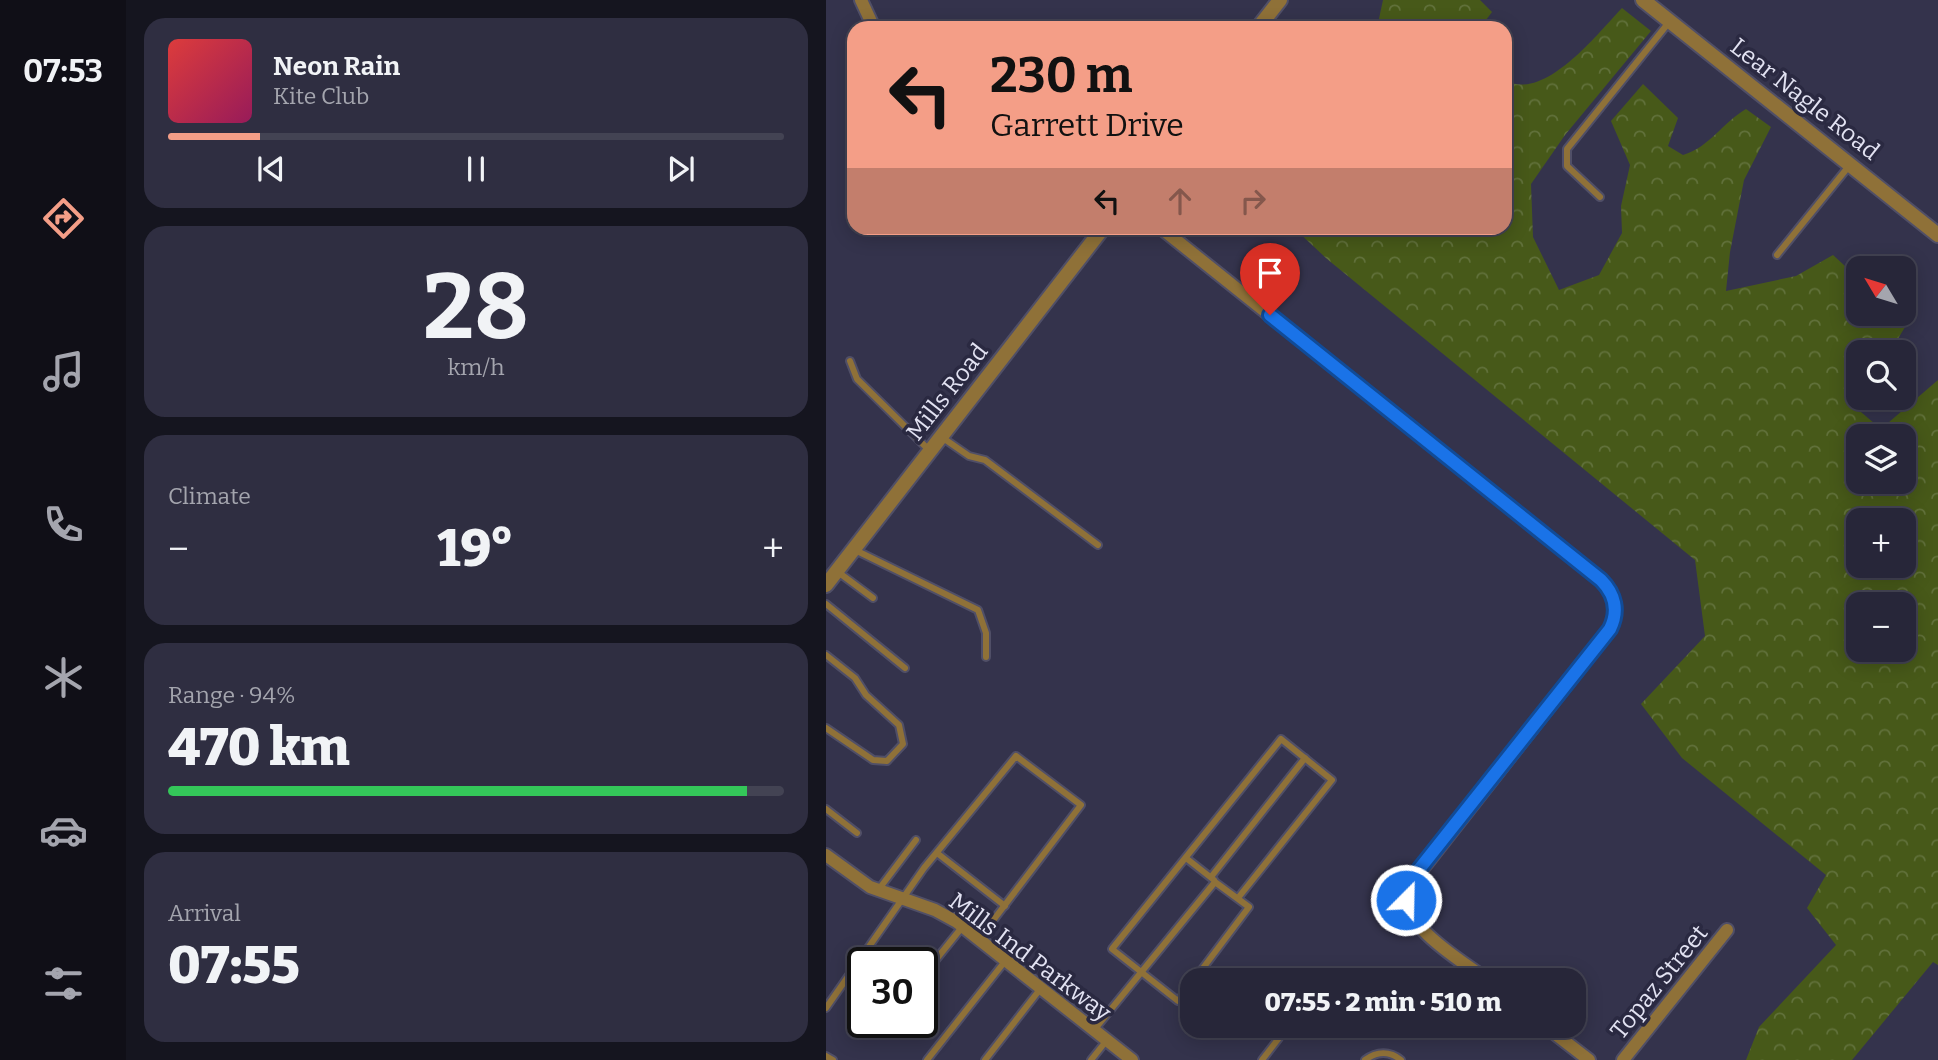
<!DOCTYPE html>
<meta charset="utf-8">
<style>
body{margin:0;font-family:Bitter,serif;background:#2f2e41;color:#f1f3f6;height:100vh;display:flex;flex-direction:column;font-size:26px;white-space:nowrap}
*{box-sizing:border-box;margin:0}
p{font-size:23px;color:#a4a5ae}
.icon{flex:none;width:38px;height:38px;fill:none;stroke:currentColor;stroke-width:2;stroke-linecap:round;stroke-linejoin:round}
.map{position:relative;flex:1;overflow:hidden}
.drawer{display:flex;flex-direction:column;gap:18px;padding:18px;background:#15151f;width:700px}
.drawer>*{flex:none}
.top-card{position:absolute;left:21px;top:21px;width:665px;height:214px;border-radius:21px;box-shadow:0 4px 18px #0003,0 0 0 2px #434353;background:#f49e87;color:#111;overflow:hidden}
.needle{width:46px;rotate:308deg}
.buttons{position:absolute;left:1020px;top:256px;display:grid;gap:14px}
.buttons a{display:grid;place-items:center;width:70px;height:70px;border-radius:14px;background:#272639;box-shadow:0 4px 18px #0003,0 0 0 2px #434353;font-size:35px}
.speed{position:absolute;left:21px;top:947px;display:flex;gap:14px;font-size:35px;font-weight:700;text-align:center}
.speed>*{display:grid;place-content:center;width:91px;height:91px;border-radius:50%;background:#272639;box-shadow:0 4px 18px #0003,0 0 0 2px #434353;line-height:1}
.speed .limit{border:4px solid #111;border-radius:10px;background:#fff;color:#111}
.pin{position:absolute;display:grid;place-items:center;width:60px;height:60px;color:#fff;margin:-72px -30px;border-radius:50% 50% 50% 0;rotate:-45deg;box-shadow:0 0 7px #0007}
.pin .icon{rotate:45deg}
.me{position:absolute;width:77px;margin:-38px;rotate:23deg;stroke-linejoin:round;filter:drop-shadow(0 0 5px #0008)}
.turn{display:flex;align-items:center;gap:24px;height:147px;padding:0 28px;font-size:32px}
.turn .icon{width:91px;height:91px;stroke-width:2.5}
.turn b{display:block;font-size:49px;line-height:60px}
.lanes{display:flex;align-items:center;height:66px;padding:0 28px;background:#0003;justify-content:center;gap:35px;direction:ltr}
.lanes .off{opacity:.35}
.big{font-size:52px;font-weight:800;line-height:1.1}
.drawer .tile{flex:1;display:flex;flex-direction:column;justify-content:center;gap:10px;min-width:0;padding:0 24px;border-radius:21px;background:#2f2e41}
.drawer .dial{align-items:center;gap:0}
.dial b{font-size:91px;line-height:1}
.song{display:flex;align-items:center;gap:21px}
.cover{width:84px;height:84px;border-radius:10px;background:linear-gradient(135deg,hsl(0 70% 55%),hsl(330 70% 35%))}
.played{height:7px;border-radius:4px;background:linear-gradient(90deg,#f49e87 15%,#434353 15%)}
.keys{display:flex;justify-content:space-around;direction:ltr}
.heat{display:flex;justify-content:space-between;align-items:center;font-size:38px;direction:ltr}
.charge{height:10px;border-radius:5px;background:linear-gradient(90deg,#34c759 94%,#434353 0)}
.trip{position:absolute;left:354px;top:968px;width:406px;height:70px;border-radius:21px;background:#272639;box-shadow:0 4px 18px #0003,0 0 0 2px #434353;font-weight:800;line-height:70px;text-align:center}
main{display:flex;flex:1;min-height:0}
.tab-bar{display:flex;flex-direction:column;width:126px;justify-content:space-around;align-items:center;background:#100f17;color:#a4a5ae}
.tab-bar .icon{width:49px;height:49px}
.tab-bar .on{color:#f49e87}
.tab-bar b{font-size:32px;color:#f1f3f6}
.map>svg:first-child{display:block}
.forest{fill:url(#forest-crowns);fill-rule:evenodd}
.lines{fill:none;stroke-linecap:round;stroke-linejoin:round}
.service-casing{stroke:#504f67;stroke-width:10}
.minor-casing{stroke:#504f67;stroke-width:16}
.tertiary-casing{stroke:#504f67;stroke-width:18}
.service{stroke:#8f7138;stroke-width:6}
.minor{stroke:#8f7138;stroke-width:12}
.tertiary{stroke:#8f7138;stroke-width:14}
.route-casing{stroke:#114b97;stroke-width:18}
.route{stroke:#1a73e8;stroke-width:12}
.labels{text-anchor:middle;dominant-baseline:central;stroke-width:7;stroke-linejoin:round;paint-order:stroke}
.street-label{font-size:24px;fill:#e2e2f2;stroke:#2a2941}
</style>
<main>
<nav class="tab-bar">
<b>07:53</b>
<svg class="icon on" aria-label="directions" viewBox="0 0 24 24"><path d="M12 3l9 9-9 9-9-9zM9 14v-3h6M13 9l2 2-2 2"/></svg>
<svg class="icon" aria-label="music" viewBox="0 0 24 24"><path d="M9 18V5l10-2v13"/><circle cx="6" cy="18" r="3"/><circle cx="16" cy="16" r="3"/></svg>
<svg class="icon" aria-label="phone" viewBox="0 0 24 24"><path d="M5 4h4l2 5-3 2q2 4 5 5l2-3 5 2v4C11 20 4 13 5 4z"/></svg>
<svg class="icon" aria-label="climate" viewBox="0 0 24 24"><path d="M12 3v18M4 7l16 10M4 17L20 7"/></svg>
<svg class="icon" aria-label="car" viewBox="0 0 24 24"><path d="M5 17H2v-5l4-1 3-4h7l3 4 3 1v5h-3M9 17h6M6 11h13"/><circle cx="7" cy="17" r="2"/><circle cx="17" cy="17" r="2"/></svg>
<svg class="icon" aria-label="filters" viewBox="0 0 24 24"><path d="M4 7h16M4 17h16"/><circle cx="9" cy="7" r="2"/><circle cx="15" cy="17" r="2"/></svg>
</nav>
<section class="drawer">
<div class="tile">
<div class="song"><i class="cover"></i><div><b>Neon Rain</b><p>Kite Club</p></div></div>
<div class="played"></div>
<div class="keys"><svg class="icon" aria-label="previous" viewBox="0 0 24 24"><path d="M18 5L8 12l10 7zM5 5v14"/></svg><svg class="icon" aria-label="pause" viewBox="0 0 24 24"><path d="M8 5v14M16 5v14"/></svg><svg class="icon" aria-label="next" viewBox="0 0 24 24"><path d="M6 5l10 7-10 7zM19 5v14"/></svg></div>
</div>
<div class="tile dial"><b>28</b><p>km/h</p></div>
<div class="tile"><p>Climate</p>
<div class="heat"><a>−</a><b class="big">19°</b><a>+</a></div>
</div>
<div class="tile"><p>Range · 94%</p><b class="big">470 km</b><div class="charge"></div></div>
<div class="tile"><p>Arrival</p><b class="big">07:55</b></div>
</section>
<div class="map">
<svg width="1112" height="1060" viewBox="0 0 1112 1060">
<defs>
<pattern id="forest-crowns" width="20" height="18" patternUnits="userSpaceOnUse" patternTransform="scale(1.75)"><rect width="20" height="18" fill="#475919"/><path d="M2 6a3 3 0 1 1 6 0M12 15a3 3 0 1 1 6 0" fill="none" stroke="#61713b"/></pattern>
</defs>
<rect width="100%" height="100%" fill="#34334c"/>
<!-- forest -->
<g class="forest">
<path d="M557,0H654L666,12L654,28H551Z"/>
<path d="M796,8L825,31L739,135L705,184L707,237L733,290L773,275L796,233L795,206L804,165L785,121L817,84L852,118L842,146L857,155C884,147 896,123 920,109L945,127L918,180L904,252L900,291L970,276L1007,255L1032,278V313H1072L1082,322L1064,352H1032L1035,397L1029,407L1055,429L1112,380V965L1107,962L1026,1060H920L933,1027L1010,945L981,908L1000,875L856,758L815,704L879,636L869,560L501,259L468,228H679V80C718,103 772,33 796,8ZM1032,436H1078V481H1032ZM1032,520H1078V565H1032ZM1032,604H1078V649H1032Z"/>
</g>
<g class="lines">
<defs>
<g id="service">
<path d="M774,197L741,166V149L844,21"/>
<path d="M951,255L1023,166"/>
<path d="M24,361L31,379L104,451"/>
<path d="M117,438L143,456L159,460L272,545"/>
<path d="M29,550L152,610L160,633V657"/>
<path d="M12,572L47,598"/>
<path d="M0,604L79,668"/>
<path d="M0,655L29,678L40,695L73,725L77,744L61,761L47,760L0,728"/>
<path d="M0,809L31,833"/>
<path d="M111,853L179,906"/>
<path d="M360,858L388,880"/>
<path d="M385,877L479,758"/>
<path d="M53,889L90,840"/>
<path d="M96,977L137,926"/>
<path d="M366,983L352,1001L286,949L455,739L506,780L412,898"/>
<path d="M0,1008L98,868L190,756L255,805L153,939"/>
<path d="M268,1030L389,882L423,907L368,980"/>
<path d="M0,1056L7,1060"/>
<path d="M101,1060L180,960"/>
<path d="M159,1060L215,988"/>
<path d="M265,1060L281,1040"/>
<path d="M436,1060L453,1038"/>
<path d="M539,1060C551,1051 564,1051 575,1060"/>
</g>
<g id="minor">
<path d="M35,0L48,28"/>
<path d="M335,228L771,577C788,591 794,609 784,629L582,887C571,925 634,959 661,980"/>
<path d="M0,855L44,887L109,910L131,922L306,1060"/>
<path d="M719,1026L763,1060"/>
<path d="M797,1060L901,930"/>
</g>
<g id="tertiary">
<path d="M817,0L1112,235"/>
<path d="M432,28L454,0"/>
<path d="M0,585L277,228"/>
</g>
</defs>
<!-- service casing -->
<use href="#service" class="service-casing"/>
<!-- minor casing -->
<use href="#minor" class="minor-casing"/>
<!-- tertiary casing -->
<use href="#tertiary" class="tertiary-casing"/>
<!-- service -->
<use href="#service" class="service"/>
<!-- minor -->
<use href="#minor" class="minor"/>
<!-- tertiary -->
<use href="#tertiary" class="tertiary"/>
</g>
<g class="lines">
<defs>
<path id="route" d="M444,315L775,580C789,594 793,611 784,629L587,877L580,900"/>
</defs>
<!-- route casing -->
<use href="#route" class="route-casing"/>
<!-- route -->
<use href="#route" class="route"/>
</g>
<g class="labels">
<!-- street labels -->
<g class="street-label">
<text transform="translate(979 99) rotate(38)">Lear Nagle Road</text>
<text transform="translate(121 392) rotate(-52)">Mills Road</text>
<text transform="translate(204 957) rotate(37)">Mills Ind Parkway</text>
<text transform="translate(833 982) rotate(-51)">Topaz Street</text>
</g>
</g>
</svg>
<div class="buttons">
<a><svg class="needle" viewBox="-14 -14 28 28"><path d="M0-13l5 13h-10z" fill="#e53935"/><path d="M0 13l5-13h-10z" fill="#a4a5ae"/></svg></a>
<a><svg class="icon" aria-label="search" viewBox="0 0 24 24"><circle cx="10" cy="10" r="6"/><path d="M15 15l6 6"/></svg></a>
<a><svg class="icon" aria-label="layers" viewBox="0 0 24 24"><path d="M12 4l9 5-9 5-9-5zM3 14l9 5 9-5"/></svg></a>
<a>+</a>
<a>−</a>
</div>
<div class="speed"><div class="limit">30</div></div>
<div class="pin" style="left:444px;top:315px;background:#d93025"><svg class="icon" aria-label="arrive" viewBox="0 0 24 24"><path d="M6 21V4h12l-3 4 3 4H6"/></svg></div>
<svg class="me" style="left:580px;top:900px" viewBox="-20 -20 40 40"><circle r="17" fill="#1a73e8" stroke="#fff" stroke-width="3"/><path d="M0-11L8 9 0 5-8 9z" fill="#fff"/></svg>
<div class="trip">07:55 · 2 min · 510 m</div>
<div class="top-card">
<div class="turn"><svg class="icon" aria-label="left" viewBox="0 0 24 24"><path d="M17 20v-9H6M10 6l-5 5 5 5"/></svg><div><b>230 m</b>Garrett Drive</div></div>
<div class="lanes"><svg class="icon" aria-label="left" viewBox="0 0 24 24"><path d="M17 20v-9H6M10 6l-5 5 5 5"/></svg><svg class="icon off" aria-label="ahead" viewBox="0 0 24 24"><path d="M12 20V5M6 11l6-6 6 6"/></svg><svg class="icon off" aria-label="right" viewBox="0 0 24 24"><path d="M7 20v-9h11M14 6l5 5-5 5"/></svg></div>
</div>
</div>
</main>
